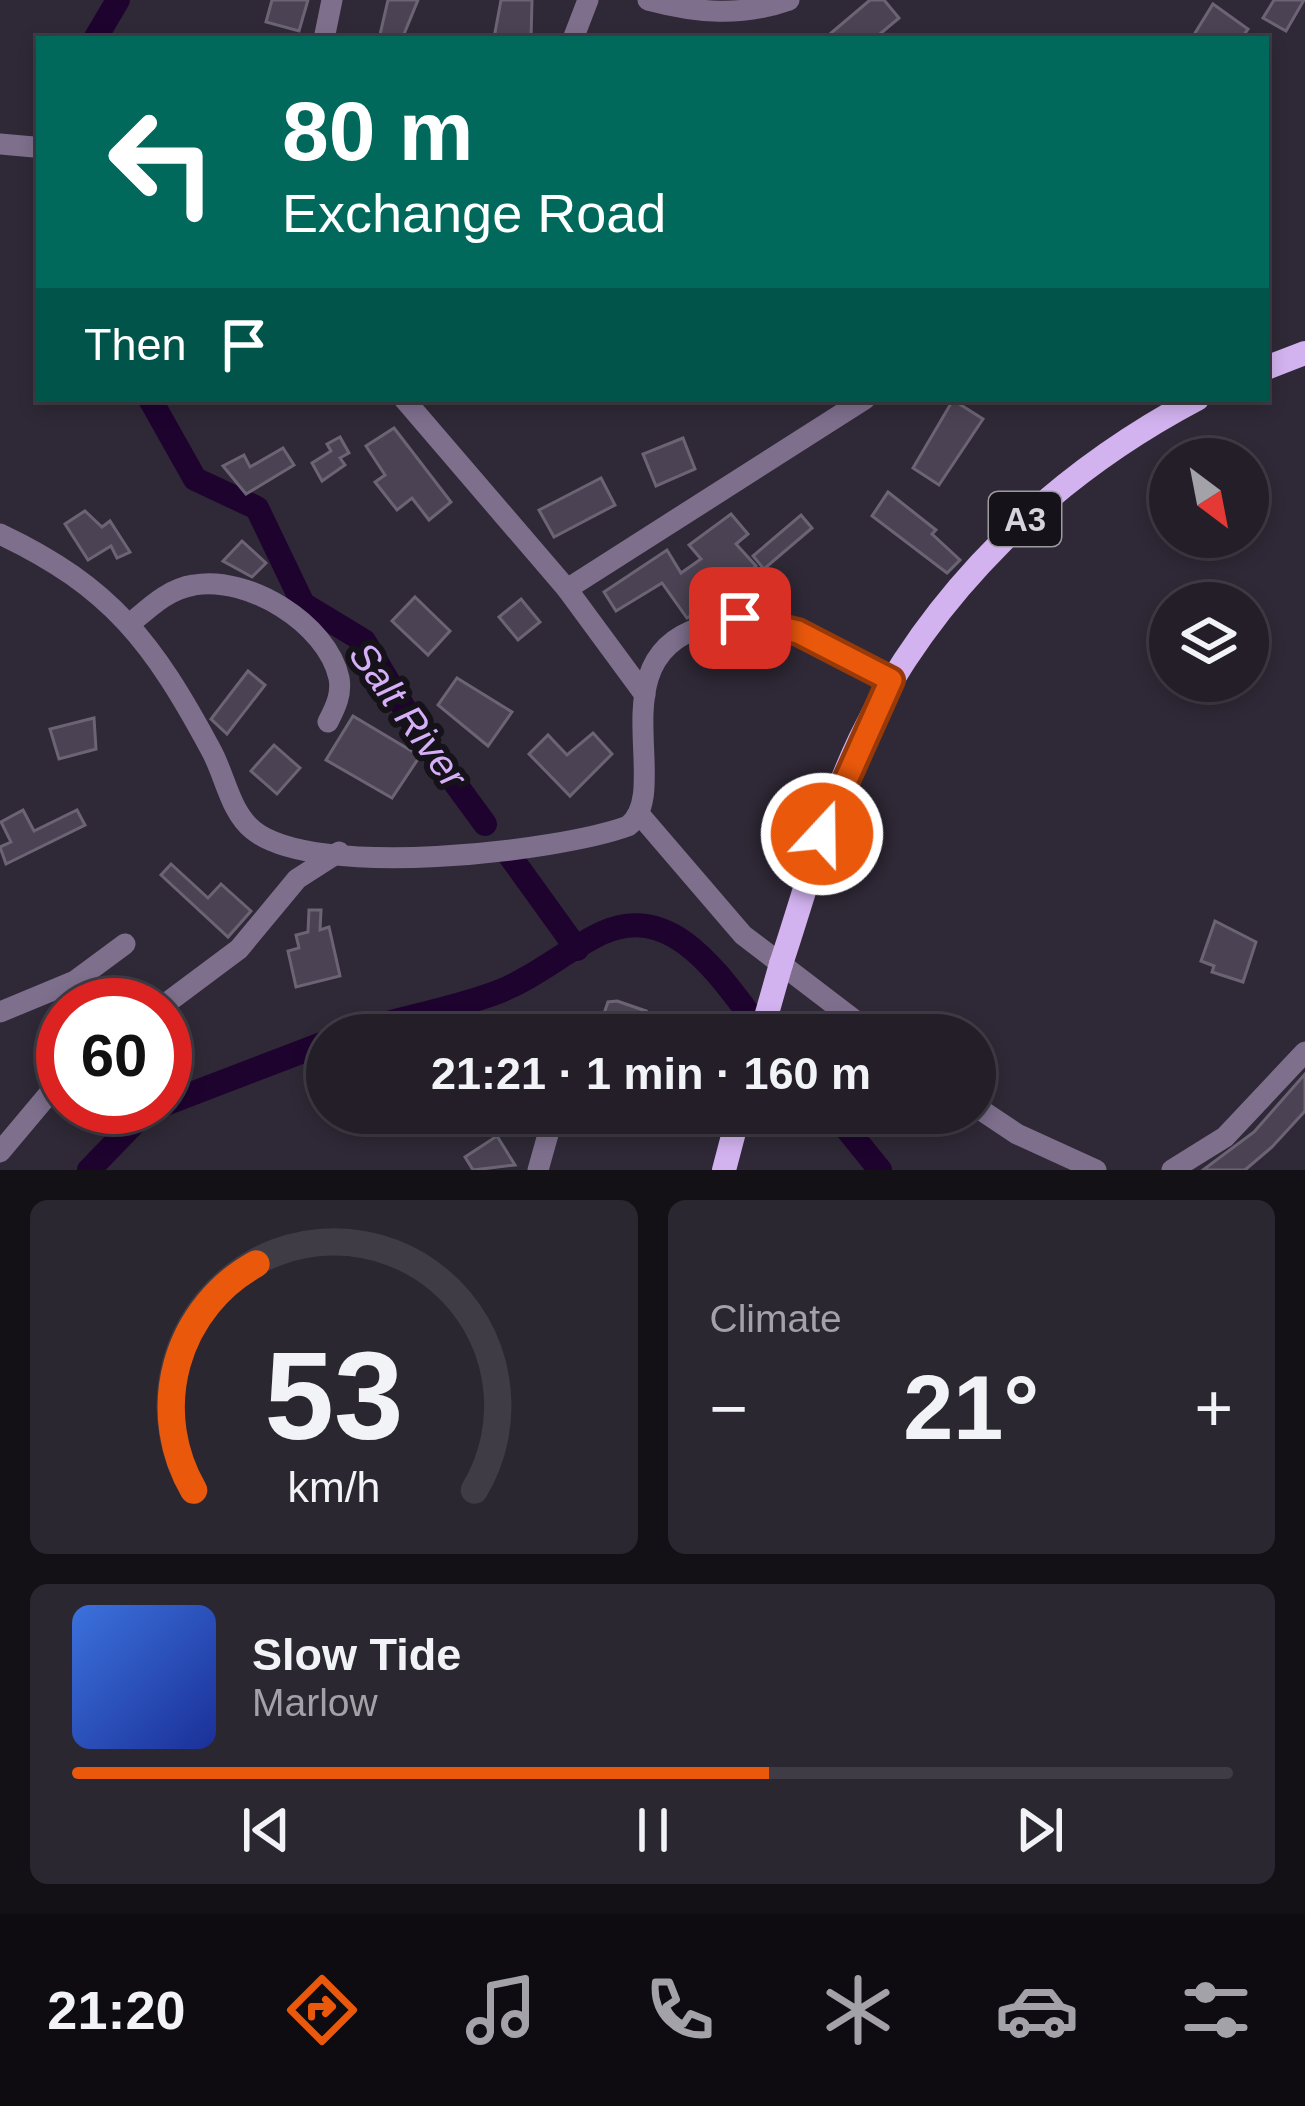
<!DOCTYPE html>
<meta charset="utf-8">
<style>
body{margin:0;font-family:Arial,sans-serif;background:#2b2730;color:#f1f3f6;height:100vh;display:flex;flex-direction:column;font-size:45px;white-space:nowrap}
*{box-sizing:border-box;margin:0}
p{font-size:39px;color:#a3a2a8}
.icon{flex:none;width:66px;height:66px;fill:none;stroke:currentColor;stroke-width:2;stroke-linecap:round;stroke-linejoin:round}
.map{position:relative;height:1170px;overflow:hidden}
.side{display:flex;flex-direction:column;gap:30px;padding:30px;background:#131016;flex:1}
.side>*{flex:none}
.hud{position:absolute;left:36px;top:36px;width:1233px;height:366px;border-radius:0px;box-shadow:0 6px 18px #0003,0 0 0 3px #403c45;background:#00695c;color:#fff;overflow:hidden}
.needle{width:78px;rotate:148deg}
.fabs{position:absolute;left:1149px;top:438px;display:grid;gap:24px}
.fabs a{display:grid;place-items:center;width:120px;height:120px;border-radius:50%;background:#231e28;box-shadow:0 6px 18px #0003,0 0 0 3px #403c45;font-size:60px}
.speed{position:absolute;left:36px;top:978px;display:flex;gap:24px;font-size:60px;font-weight:700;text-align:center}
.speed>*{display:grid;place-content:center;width:156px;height:156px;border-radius:50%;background:#231e28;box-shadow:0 6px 18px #0003,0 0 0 3px #403c45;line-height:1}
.speed .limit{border:18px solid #d22;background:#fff;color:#111}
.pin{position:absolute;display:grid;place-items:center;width:102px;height:102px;color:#fff;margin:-51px;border-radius:24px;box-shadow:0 6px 18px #0006}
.me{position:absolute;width:132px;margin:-66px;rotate:21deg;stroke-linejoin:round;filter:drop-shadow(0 0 9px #0008)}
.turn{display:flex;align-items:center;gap:42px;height:252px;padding:0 48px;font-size:54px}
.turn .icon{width:156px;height:156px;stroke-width:2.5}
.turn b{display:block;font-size:84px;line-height:102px}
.then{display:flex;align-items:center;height:114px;padding:0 48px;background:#0003;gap:24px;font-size:45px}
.big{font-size:90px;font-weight:700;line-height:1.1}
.side .widget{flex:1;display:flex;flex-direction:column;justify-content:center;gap:18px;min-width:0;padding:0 42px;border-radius:18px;background:#2b2730}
.side .dial{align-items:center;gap:0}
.dial svg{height:312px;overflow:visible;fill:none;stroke:#403c45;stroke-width:7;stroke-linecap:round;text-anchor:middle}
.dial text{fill:#f1f3f6;stroke:none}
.song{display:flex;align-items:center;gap:36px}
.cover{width:144px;height:144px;border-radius:18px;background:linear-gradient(135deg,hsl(220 70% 55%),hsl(230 70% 35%))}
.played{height:12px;border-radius:6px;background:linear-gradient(90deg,#ea580c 60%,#403c45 60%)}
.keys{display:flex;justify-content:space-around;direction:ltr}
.heat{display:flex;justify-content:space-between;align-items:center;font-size:66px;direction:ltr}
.side .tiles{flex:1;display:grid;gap:30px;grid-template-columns:1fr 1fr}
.widget:last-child{grid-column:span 2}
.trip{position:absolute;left:306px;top:1014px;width:690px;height:120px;border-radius:60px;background:#231e28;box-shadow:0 6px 18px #0003,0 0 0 3px #403c45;font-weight:700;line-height:120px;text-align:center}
.tab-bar{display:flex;height:192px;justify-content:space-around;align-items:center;background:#0e0c10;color:#a3a2a8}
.tab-bar .icon{width:84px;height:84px}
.tab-bar .on{color:#ea580c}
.tab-bar b{font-size:54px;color:#f1f3f6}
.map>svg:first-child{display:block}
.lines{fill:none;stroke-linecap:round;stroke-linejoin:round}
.river{stroke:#1e032f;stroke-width:24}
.building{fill:#4b4353;stroke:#6c6474;stroke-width:3}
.minor{stroke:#7e6f8d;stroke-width:21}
.major{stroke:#d2b2ef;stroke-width:24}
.major-bridge{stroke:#d2b2ef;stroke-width:24}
.route-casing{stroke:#983908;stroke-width:30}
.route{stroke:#ea580c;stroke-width:21}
.labels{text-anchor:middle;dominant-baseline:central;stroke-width:12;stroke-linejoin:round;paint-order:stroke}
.shield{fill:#161219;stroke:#9e9aa2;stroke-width:3}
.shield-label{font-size:33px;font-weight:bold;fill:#d8d4dd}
.water-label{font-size:39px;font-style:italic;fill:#d6aff9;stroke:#161219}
</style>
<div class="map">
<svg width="1305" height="1170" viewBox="0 0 1305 1170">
<rect width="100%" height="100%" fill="#2f2836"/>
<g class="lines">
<!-- river -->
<g class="river">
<path d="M95,39L118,0"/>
<path d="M150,399L195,479L257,508L303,604L364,641L422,738L485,824"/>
<path d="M510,856L577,949"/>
<path d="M347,1035C396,1018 448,1011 498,992C536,977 566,950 602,933C677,899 725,985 765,1035"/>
<path d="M165,1104L327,1042"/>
<path d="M834,1113L880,1170"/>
<path d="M89,1170L144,1113L157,1107"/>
</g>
</g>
<!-- building -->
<g class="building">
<path d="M272,0H308L299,31L266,22Z"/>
<path d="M388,0H418L402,39H379Z"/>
<path d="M501,0H532L531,39L494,38Z"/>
<path d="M870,0H884L899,18L874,39H824Z"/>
<path d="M1274,0H1304L1286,31L1263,18Z"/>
<path d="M1213,4L1248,29L1241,39H1203L1195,33Z"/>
<path d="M953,400L983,419L939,485L913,468Z"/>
<path d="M394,428L451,502L429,520L412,498L397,510L375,482L385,475L366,446Z"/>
<path d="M340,437L349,453L340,458L345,465L322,481L312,463L331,451L327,444Z"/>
<path d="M683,438L695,469L656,486L643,454Z"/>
<path d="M283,448L294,465L246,494L223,466L244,455L250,467Z"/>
<path d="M601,478L615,505L554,537L539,510Z"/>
<path d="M888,492L936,530L932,534L960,560L947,573L872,516Z"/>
<path d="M85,511L102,527L110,521L130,552L117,558L111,546L88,560L65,524Z"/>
<path d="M731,514L748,534L736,544L756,566L722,597L687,618L662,583L616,611L604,592L667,550L681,573L701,559L689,545Z"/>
<path d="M801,515L812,528L764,569L753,556Z"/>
<path d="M242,541L266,563L252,577L223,561Z"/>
<path d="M415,597L450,631L428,655L392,621Z"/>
<path d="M521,599L540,622L518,640L499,617Z"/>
<path d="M248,671L265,685L227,734L211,719Z"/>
<path d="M457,678L512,712L488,746L438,705Z"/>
<path d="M353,716L420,756L392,798L326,760Z"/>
<path d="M94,718L96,749L59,759L50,729Z"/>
<path d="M593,733L612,754L570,796L529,754L548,735L567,755Z"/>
<path d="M274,745L300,768L277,794L251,771Z"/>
<path d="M23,810L34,831L77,810L85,825L6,864L0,847L11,842L1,822Z"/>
<path d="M171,864L208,898L221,884L251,911L228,937L161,875Z"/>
<path d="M309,910H321L320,930L329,927L340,976L296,987L288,951L299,948L296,935L308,932Z"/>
<path d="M1215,921L1256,942L1243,982L1212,972L1214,966L1201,961Z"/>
<path d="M617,1001L646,1011L635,1035L599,1028L608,1002Z"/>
<path d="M1305,1074V1111L1272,1147L1245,1170H1203L1254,1132Z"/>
<path d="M497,1136L515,1165L473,1170L465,1157Z"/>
</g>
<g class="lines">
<!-- minor -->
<g class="minor">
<path d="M648,0C697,13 741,17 789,0"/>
<path d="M324,39L332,0"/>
<path d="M573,39L588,0"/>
<path d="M0,144L34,147"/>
<path d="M404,399L567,589L645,695"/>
<path d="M0,534C112,587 154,644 211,750C225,775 230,812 253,830C314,880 557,852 628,826C674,792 597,659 702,627C770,606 834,645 891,680"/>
<path d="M567,589L865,399"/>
<path d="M131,623C150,607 168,589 194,585C247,575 327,623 339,678C342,695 335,708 328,722"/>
<path d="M640,815L743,935L874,1035"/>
<path d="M164,1005L239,949L297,879L339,852"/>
<path d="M0,1012L75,981L125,944"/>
<path d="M975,1106L1017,1134L1096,1170"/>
<path d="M0,1152L63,1077"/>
<path d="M538,1170L554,1113"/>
<path d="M1172,1170L1225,1137L1305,1052"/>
</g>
<!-- major -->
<g class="major">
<path d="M1266,368L1305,353"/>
<path d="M781,964C806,889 826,811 860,739C932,591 1053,475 1197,399"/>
<path d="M724,1170L739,1113"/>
</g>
<!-- major-bridge -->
<path class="major-bridge" d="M762,1031L781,964"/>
</g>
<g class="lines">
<defs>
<path id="route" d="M740,618L798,632L891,680L822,834"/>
</defs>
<!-- route casing -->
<use href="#route" class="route-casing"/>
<!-- route -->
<use href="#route" class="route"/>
</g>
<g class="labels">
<!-- shield labels -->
<rect class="shield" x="989" y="492" width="72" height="54" rx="9"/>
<g class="shield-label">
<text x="1025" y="519">A3</text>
</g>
<!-- water labels -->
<g class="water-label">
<text transform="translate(408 715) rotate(54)">Salt River</text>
</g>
</g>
</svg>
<div class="fabs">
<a><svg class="needle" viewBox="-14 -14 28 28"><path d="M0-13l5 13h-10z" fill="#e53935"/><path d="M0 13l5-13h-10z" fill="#a3a2a8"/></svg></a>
<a><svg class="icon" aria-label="layers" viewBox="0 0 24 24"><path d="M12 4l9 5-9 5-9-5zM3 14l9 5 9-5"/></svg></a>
</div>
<div class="speed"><div class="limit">60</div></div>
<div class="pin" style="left:740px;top:618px;background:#d93025"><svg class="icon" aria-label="arrive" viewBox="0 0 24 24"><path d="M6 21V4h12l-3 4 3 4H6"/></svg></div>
<svg class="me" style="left:822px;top:834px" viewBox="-20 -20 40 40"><circle r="17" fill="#ea580c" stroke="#fff" stroke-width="3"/><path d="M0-11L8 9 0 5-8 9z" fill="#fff"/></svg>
<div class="trip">21:21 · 1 min · 160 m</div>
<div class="hud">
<div class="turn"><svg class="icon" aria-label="left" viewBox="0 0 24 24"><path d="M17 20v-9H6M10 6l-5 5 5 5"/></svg><div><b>80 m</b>Exchange Road</div></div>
<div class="then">Then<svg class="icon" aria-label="arrive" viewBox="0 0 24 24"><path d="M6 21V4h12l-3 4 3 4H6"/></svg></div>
</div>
</div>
<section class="side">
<div class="tiles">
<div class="widget dial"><svg viewBox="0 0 100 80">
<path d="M14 69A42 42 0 1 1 86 69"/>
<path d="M14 69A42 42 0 0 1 30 11" stroke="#ea580c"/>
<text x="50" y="56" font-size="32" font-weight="700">53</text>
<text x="50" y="72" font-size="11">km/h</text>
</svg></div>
<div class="widget"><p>Climate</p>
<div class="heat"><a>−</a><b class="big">21°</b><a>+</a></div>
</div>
<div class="widget">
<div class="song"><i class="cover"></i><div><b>Slow Tide</b><p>Marlow</p></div></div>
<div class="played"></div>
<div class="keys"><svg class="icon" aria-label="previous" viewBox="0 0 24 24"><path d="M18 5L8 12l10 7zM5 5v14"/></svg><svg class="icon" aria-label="pause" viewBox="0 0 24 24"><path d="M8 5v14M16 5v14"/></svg><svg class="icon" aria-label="next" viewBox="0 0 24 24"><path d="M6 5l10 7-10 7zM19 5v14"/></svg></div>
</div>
</div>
</section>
<nav class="tab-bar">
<b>21:20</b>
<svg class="icon on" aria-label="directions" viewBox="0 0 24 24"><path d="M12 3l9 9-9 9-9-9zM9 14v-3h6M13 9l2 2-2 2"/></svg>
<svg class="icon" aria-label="music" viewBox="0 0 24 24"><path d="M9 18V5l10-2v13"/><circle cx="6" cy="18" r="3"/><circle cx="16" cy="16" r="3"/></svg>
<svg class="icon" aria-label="phone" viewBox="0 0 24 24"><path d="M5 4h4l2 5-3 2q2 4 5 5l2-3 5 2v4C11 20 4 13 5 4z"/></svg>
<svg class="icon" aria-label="climate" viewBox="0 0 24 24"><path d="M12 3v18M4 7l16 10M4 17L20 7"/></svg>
<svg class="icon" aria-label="car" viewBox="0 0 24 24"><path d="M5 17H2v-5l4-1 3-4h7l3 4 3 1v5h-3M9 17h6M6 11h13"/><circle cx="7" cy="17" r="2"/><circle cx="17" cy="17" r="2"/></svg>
<svg class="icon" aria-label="filters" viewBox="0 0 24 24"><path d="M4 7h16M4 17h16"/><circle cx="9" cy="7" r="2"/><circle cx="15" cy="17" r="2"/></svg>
</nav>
